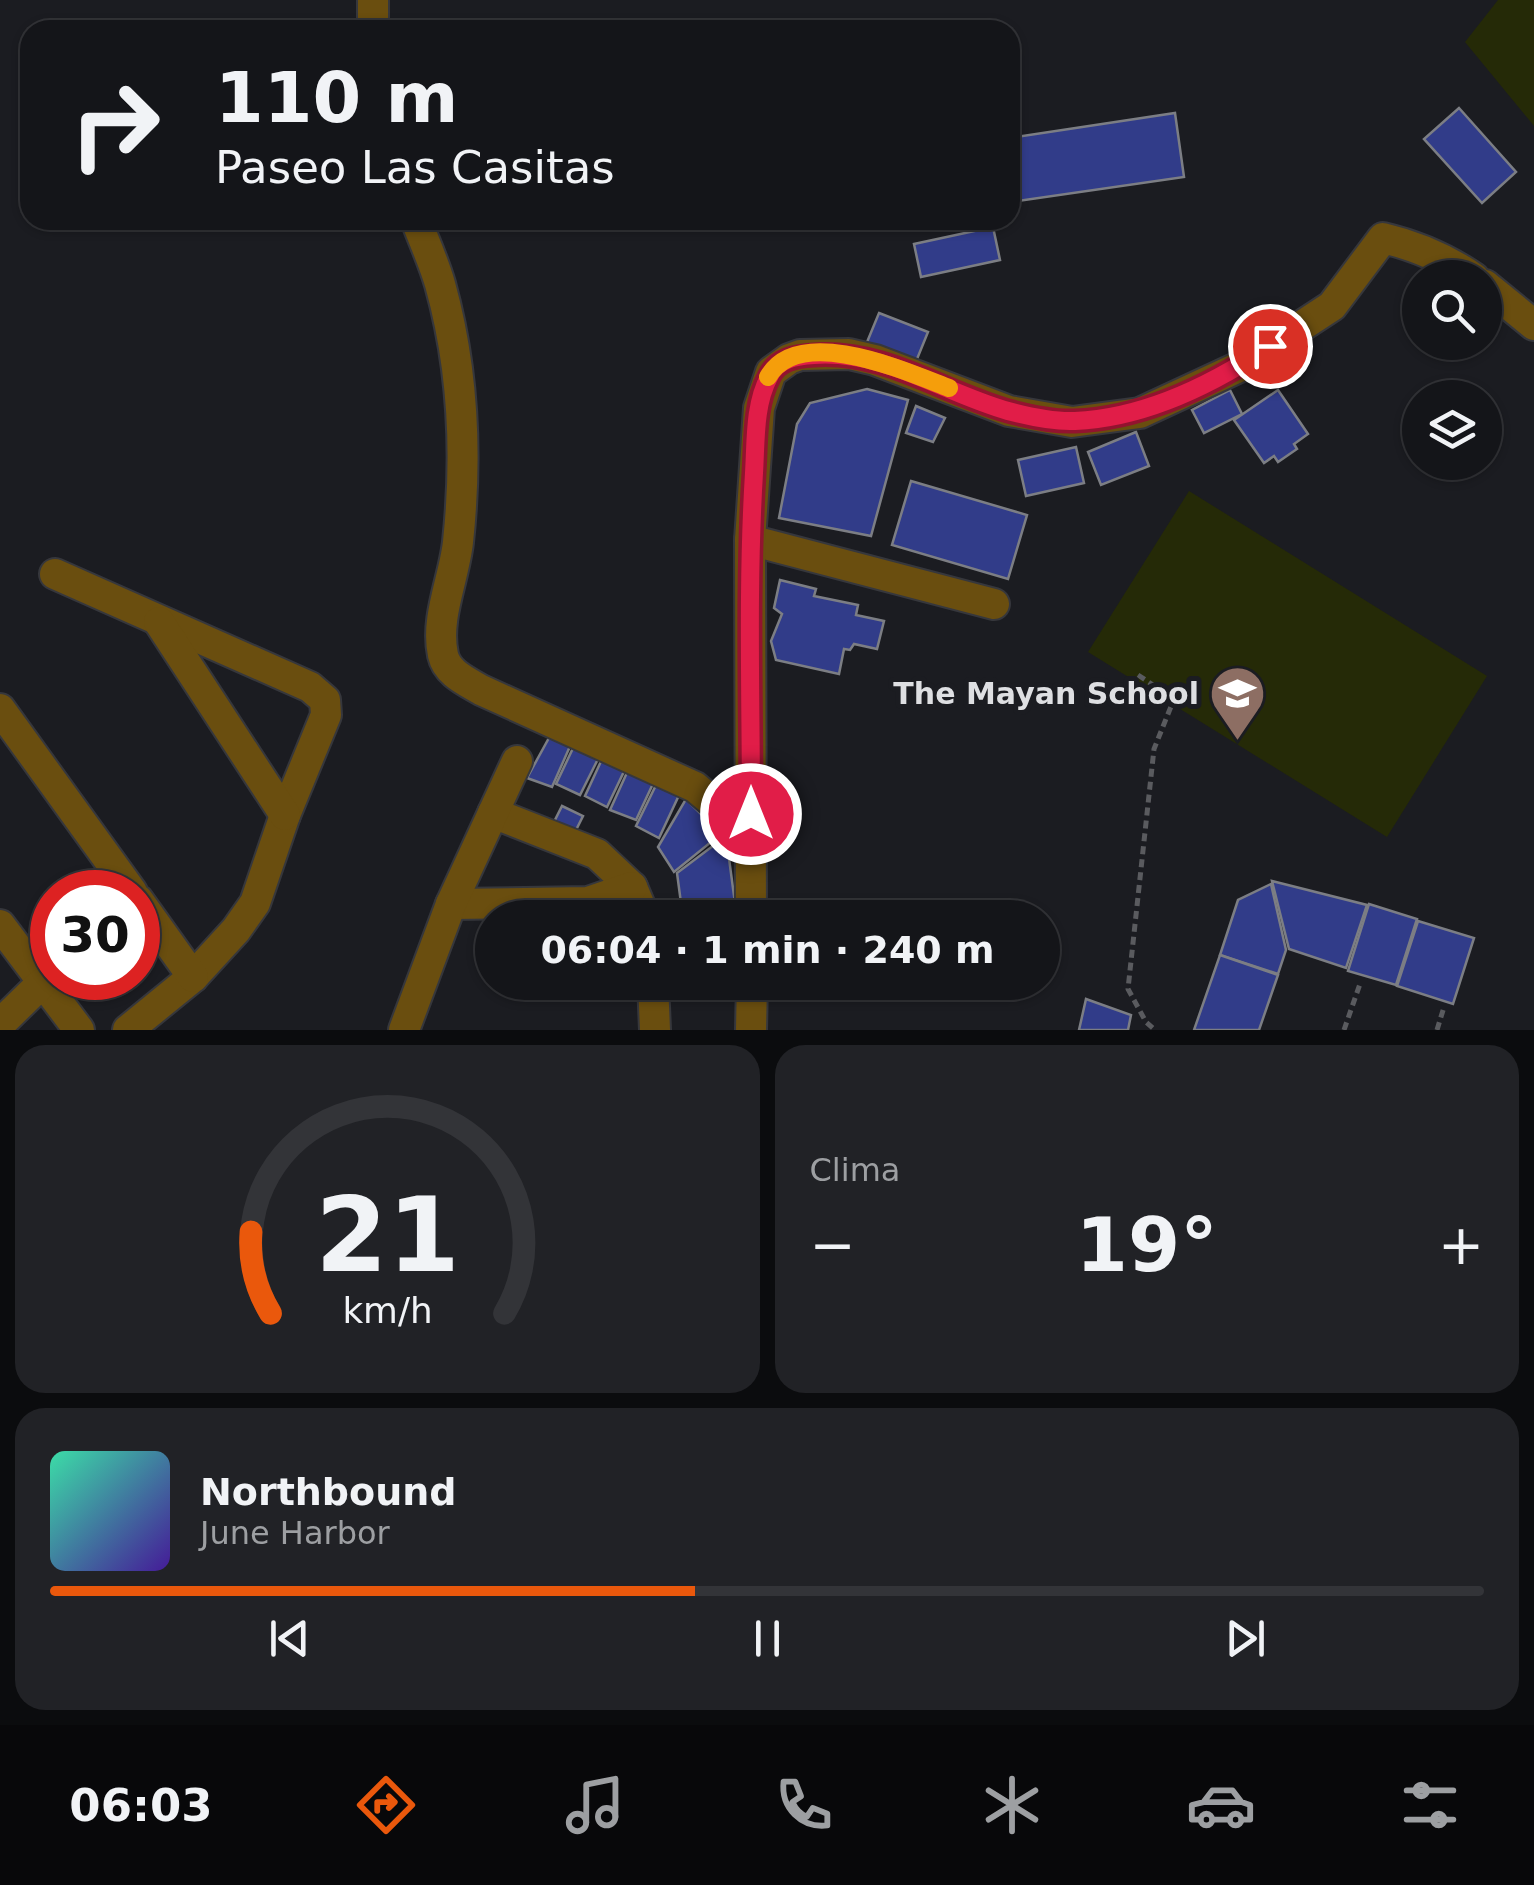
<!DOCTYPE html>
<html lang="es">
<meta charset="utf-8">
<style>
body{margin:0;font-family:"DejaVu Sans",sans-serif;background:#212226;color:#f1f3f6;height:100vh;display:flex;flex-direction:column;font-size:38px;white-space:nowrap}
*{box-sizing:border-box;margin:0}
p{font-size:32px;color:#9d9fa2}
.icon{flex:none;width:55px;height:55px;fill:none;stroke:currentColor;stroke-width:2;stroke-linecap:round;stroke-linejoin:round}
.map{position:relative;height:1030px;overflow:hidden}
.side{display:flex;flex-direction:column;gap:15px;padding:15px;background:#0b0c0e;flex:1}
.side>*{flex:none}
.hud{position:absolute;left:20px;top:20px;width:1000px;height:210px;border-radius:30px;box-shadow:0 2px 8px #0004,0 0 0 2px #333438;background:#141519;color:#f1f3f6;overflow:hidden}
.tools{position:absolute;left:1402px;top:260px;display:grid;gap:20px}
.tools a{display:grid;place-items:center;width:100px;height:100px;border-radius:50%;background:#141519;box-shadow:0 2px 8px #0004,0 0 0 2px #333438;font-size:50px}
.speed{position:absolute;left:30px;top:870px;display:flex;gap:20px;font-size:50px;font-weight:700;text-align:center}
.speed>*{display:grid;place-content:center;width:130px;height:130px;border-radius:50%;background:#141519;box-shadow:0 2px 8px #0004,0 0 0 2px #333438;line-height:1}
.speed .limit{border:15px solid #d22;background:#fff;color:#111}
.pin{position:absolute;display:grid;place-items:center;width:85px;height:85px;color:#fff;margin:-42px;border:5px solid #fff;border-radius:50%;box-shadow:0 2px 10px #0007}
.me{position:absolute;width:110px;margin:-55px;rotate:0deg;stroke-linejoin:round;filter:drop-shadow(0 0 8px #0008)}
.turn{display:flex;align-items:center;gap:35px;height:210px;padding:0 30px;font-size:45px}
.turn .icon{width:130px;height:130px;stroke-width:2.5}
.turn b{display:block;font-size:70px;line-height:85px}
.big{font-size:75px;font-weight:800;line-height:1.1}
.side .tile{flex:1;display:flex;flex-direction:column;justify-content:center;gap:15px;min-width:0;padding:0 35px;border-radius:30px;background:#212226}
.side .dial{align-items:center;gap:0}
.dial svg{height:260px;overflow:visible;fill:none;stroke:#333438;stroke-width:7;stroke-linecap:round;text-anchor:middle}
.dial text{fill:#f1f3f6;stroke:none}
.song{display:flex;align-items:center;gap:30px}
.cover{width:120px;height:120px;border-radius:15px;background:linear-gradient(135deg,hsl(160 70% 55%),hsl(260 70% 35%))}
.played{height:10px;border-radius:5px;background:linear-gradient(90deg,#ea580c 45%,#333438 45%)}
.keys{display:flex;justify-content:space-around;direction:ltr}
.heat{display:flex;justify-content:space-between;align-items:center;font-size:55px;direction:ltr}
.side .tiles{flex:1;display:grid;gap:15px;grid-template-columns:1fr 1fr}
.tile:last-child{grid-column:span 2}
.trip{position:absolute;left:475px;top:900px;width:585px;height:100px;border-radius:50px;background:#141519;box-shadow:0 2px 8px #0004,0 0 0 2px #333438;font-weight:800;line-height:100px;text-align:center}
.tabs{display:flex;height:160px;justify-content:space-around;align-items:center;background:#08080a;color:#9d9fa2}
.tabs .icon{width:70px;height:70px}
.tabs .on{color:#ea580c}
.tabs b{font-size:45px;color:#f1f3f6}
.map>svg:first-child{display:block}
.green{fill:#252a07}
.building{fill:#313c89;stroke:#7c7e84;stroke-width:2.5}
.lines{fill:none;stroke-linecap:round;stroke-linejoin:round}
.minor-casing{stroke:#36373c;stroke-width:34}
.path{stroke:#5a5b5f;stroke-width:5;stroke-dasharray:8 5;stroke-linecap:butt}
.minor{stroke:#6a4e0f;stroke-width:30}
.route-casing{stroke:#92132f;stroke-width:25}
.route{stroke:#e11d48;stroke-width:18}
.slow{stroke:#f59e0b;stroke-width:18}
.labels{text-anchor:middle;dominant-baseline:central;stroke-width:10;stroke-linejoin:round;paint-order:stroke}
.poi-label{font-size:30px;font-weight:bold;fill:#dedfe2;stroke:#1b1c21;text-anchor:end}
</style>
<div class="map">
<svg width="1534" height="1030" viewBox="0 0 1534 1030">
<rect width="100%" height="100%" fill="#1b1c21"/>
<!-- green -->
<g class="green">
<path d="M1498,0H1534V126L1465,42Z"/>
<path d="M1189,491L1487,676L1387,837L1088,652Z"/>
</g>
<!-- building -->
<g class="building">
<path d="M1459,108L1516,172L1482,203L1424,139Z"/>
<path d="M1175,113L1184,177L1010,202V138Z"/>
<path d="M993,227L1000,260L921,277L914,244Z"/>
<path d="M879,313L928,332L915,364L865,347Z"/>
<path d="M867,389L908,400L871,536L779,518L797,424L810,403Z"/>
<path d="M1230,390L1242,414L1204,433L1192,410Z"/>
<path d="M1278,390L1308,434L1294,444L1297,449L1278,462L1274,456L1264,463L1234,420Z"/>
<path d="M916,406L945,418L933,442L906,433Z"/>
<path d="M1136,432L1149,466L1101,485L1088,452Z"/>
<path d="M1076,447L1084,483L1026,496L1018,460Z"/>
<path d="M911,481L1027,515L1008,579L892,545Z"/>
<path d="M780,580L816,589L814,596L858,605L856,615L884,621L877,649L854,644L850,650L844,649L839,674L776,660L771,641L782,614L774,608Z"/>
<path d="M550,736L571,744L552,787L527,778Z"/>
<path d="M575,744L600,755L580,795L556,784Z"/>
<path d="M603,757L628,763L607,807L585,796Z"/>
<path d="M630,766L658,773L636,820L610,810Z"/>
<path d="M658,781L680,793L659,838L636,826Z"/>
<path d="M686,799L721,834L674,872L658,847Z"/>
<path d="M562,806L583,816L572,838L551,828Z"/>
<path d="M726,836L737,918H683L677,873Z"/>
<path d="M1272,881L1367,905L1346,968L1289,949Z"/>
<path d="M1271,884L1286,950L1278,974L1220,955L1238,900Z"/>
<path d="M1369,904L1417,919L1396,985L1348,971Z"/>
<path d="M1418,921L1474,938L1453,1004L1397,986Z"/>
<path d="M1220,955L1278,975L1259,1030H1194Z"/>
<path d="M1086,999L1131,1015L1128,1030H1079Z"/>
</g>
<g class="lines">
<defs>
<g id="minor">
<path d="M373,30V0"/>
<path d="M416,220C424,241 434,263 440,284C463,367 467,457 458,542C454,579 435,618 443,655C447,673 466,681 481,690L695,787L726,813L751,853"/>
<path d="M1485,285L1534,325"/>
<path d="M750,540L994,604"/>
<path d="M55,574L310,687L325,700L326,715L285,815L255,903L236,930L193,977L128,1030"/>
<path d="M159,622L285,815"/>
<path d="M0,709L132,892"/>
<path d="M493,813L597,854L632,887L645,918"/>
<path d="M138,900L193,977"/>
<path d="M451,904L588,902L632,887"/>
<path d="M751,918L750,540L759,408L771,372L789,359L800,355L849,354L875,360L1009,411L1072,422L1140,413L1239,367L1332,306L1383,238C1417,246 1445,258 1474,278"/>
<path d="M0,925L79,1030"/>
<path d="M653,982L655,1030"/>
<path d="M0,1024L41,984"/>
<path d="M404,1030L451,904L517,761"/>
<path d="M751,1030L752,982"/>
</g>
</defs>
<!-- minor casing -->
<use href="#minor" class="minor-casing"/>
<!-- path -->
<g class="path">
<path d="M1138,675L1174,699L1154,749L1128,989L1146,1022L1155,1030"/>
<path d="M1344,1030L1361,981"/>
<path d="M1437,1030L1444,1007"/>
</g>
<!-- minor -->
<use href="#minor" class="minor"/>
</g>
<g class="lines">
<defs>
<path id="route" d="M751,814C751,700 747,586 754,473C756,442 754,405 769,377C777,359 796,356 814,355C885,350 941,392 1008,411C1027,416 1055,422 1075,421C1145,418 1212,385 1270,346"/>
</defs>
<!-- route casing -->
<use href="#route" class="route-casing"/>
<!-- route -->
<use href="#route" class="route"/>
<!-- slow -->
<path class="slow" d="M768,377C799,323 907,372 949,388"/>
</g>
<!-- icons -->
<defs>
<symbol id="school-pin" viewBox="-11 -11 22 30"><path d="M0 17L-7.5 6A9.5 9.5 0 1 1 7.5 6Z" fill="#8d6e63" stroke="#1b1c21"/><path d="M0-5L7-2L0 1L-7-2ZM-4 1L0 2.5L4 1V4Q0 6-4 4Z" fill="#fff"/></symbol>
</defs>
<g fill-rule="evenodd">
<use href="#school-pin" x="1206" y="662" width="63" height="86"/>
</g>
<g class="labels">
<!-- poi labels -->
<g class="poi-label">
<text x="1199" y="693">The Mayan School</text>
</g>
</g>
</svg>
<div class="tools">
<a><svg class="icon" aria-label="search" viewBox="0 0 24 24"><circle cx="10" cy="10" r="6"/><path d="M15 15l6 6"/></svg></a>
<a><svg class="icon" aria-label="layers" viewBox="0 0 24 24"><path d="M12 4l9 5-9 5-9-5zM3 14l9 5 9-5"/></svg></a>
</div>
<div class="speed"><div class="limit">30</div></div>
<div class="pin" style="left:1270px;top:346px;background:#d93025"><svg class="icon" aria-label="arrive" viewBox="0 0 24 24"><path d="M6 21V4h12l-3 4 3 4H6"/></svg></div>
<svg class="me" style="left:751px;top:814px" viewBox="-20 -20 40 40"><circle r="17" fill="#e11d48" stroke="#fff" stroke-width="3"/><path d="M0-11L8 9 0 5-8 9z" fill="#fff"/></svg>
<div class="trip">06:04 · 1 min · 240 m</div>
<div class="hud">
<div class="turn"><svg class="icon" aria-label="right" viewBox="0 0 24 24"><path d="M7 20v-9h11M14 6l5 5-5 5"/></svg><div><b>110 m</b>Paseo Las Casitas</div></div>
</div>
</div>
<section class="side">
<div class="tiles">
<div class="tile dial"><svg viewBox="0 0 100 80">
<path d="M14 69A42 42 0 1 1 86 69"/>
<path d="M14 69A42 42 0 0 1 8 44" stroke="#ea580c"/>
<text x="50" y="56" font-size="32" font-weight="700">21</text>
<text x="50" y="72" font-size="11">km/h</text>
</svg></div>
<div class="tile"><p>Clima</p>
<div class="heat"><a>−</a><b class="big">19°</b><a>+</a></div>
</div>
<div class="tile">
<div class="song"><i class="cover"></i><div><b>Northbound</b><p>June Harbor</p></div></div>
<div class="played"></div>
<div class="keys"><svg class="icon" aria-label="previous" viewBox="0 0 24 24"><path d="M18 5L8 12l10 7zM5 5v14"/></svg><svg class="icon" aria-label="pause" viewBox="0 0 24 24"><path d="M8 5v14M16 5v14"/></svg><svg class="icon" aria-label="next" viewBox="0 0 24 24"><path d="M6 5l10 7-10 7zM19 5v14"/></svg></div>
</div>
</div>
</section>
<nav class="tabs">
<b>06:03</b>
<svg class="icon on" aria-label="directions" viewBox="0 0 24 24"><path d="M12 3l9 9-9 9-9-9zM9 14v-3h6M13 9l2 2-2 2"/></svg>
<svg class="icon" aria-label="music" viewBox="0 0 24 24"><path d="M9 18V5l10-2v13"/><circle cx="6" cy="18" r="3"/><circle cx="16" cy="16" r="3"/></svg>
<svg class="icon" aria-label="phone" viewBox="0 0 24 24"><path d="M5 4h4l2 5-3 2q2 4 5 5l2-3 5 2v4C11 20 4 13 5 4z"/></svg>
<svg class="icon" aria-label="climate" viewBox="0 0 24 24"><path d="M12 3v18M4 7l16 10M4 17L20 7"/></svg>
<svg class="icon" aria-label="car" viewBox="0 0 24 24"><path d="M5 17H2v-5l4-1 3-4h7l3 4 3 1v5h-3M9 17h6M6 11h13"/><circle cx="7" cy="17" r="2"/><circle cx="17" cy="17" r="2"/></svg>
<svg class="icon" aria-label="filters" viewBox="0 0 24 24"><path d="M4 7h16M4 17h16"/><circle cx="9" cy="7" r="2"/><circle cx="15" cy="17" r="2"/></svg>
</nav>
